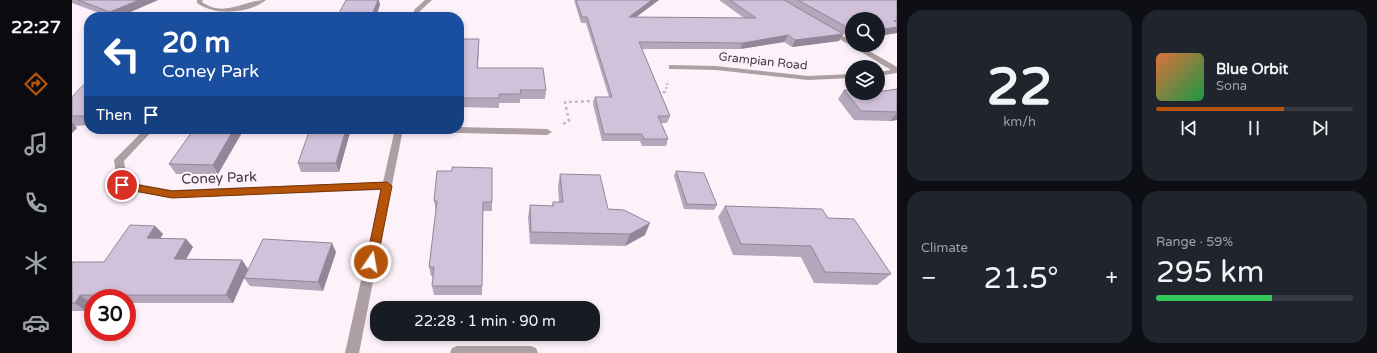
<!DOCTYPE html>
<meta charset="utf-8">
<style>
body{margin:0;font-family:"Varela Round",sans-serif;background:#20242c;color:#f1f3f6;height:100vh;display:flex;flex-direction:column;font-size:15px;white-space:nowrap}
*{box-sizing:border-box;margin:0}
p{font-size:13px;color:#9ea1a6}
.icon{flex:none;width:22px;height:22px;fill:none;stroke:currentColor;stroke-width:2;stroke-linecap:round;stroke-linejoin:round}
.map{position:relative;flex:1;overflow:hidden}
.panel{display:flex;flex-direction:column;gap:10px;padding:10px;background:#0d0f14;width:480px}
.panel>*{flex:none}
.banner{position:absolute;left:12px;top:12px;width:380px;height:122px;border-radius:16px;box-shadow:0 2px 6px #0003;background:#1a4fa0;color:#fff;overflow:hidden}
.buttons{position:absolute;left:773px;top:12px;display:grid;gap:8px}
.buttons a{display:grid;place-items:center;width:40px;height:40px;border-radius:50%;background:#171b24;box-shadow:0 2px 6px #0003;font-size:20px}
.speed{position:absolute;left:12px;top:289px;display:flex;gap:8px;font-size:20px;font-weight:700;text-align:center}
.speed>*{display:grid;place-content:center;width:52px;height:52px;border-radius:50%;background:#171b24;box-shadow:0 2px 6px #0003;line-height:1}
.speed .limit{border:6px solid #d22;background:#fff;color:#111}
.pin{position:absolute;display:grid;place-items:center;width:34px;height:34px;color:#fff;margin:-17px;border:2px solid #fff;border-radius:50%;box-shadow:0 1px 4px #0007}
.me{position:absolute;width:44px;margin:-22px;rotate:12deg;stroke-linejoin:round;filter:drop-shadow(0 0 3px #0008)}
.turn{display:flex;align-items:center;gap:14px;height:84px;padding:0 12px;font-size:18px}
.turn .icon{width:52px;height:52px;stroke-width:2.5}
.turn b{display:block;font-size:28px;line-height:34px}
.then{display:flex;align-items:center;height:38px;padding:0 12px;background:#0003;gap:8px;font-size:15px}
.big{font-size:30px;font-weight:600;line-height:1.1}
.panel .card{flex:1;display:flex;flex-direction:column;justify-content:center;gap:6px;min-width:0;padding:0 14px;border-radius:16px;background:#20242c}
.panel .dial{align-items:center;gap:0}
.dial b{font-size:52px;line-height:1}
.song{display:flex;align-items:center;gap:12px}
.cover{width:48px;height:48px;border-radius:6px;background:linear-gradient(135deg,hsl(20 70% 55%),hsl(140 70% 35%))}
.played{height:4px;border-radius:2px;background:linear-gradient(90deg,#b45309 65%,#363941 65%)}
.keys{display:flex;justify-content:space-around;direction:ltr}
.heat{display:flex;justify-content:space-between;align-items:center;font-size:22px;direction:ltr}
.charge{height:6px;border-radius:3px;background:linear-gradient(90deg,#34c759 59%,#363941 0)}
.panel .tiles{flex:1;display:grid;gap:10px;grid-template-columns:repeat(2,1fr)}
.trip{position:absolute;left:298px;top:301px;width:230px;height:40px;border-radius:16px;background:#171b24;box-shadow:0 2px 6px #0003;font-weight:600;line-height:40px;text-align:center}
main{display:flex;flex:1;min-height:0}
.dock{display:flex;flex-direction:column;width:72px;justify-content:space-around;align-items:center;background:#090b0e;color:#9ea1a6}
.dock .icon{width:28px;height:28px}
.dock .active{color:#b45309}
.dock b{font-size:18px;color:#f1f3f6}
.map>svg:first-child{display:block}
.lines{fill:none;stroke-linecap:round;stroke-linejoin:round}
.path-far1{stroke:#c5b9c1;stroke-width:2;stroke-dasharray:2 2;stroke-linecap:butt}
.path{stroke:#c5b9c1;stroke-width:2.5;stroke-dasharray:3 3;stroke-linecap:butt}
.minor{fill:#ad9fa2;fill-rule:evenodd}
.wall{fill:#b4a6bb}
.shaded-wall{fill:#928799}
.building{fill:#d1c1da;stroke:#928799}
.route{fill:#b45309;stroke:#753606}
.labels{text-anchor:middle;dominant-baseline:central;stroke-width:4;stroke-linejoin:round;paint-order:stroke}
.far-street-label{font-size:12px;fill:#41373e;stroke:#fef2fa}
.street-label{font-size:14px;fill:#41373e;stroke:#fef2fa}
</style>
<main>
<nav class="dock">
<b>22:27</b>
<svg class="icon active" aria-label="directions" viewBox="0 0 24 24"><path d="M12 3l9 9-9 9-9-9zM9 14v-3h6M13 9l2 2-2 2"/></svg>
<svg class="icon" aria-label="music" viewBox="0 0 24 24"><path d="M9 18V5l10-2v13"/><circle cx="6" cy="18" r="3"/><circle cx="16" cy="16" r="3"/></svg>
<svg class="icon" aria-label="phone" viewBox="0 0 24 24"><path d="M5 4h4l2 5-3 2q2 4 5 5l2-3 5 2v4C11 20 4 13 5 4z"/></svg>
<svg class="icon" aria-label="climate" viewBox="0 0 24 24"><path d="M12 3v18M4 7l16 10M4 17L20 7"/></svg>
<svg class="icon" aria-label="car" viewBox="0 0 24 24"><path d="M5 17H2v-5l4-1 3-4h7l3 4 3 1v5h-3M9 17h6M6 11h13"/><circle cx="7" cy="17" r="2"/><circle cx="17" cy="17" r="2"/></svg>
</nav>
<div class="map">
<svg width="825" height="353" viewBox="0 0 825 353">
<rect width="100%" height="100%" fill="#fef2fa"/>
<g class="lines">
<!-- path-far1 -->
<path class="path-far1" d="M594,89L596,81"/>
<!-- path -->
<g class="path">
<path d="M585,94L593,92L594,88"/>
<path d="M491,124L497,121L493,102L525,101"/>
</g>
<!-- minor -->
<g class="minor">
<path d="M125,0H131L130,2C153,18 171,0 194,0C177,14 142,16 125,3Z"/>
<path d="M353,0H360L348,11L345,17H339L343,9Z"/>
<path d="M758,29L780,41V45H787L825,67V73L806,76V72L819,70L756,32V30Z"/>
<path d="M597,65L644,66L736,76L780,74V78L736,80L644,70L600,69H597Z"/>
<path d="M387,127L475,129L480,132L475,135L348,132L344,129H387Z"/>
<path d="M73,129H82L52,161L55,182L100,190L311,182L323,129H331L287,353H273L309,190L100,198L46,188L42,160Z"/>
<path d="M385,346H459L464,348L466,353H378L380,348Z"/>
</g>
</g>
<!-- wall -->
<g class="wall">
<path d="M0,0H86L47,17H38L0,3Z"/>
<path d="M502,0H587L564,17L672,18L647,0H825V33L806,36V19H780V39L768,32L771,34L767,41L720,47L712,42L668,49H570L598,116L595,123H589L596,139L594,146H570L568,141H530L521,104L523,97H537L514,23H509Z"/>
<path d="M387,39L407,48L406,68L474,90L473,99H448V103H427V108L387,107Z"/>
<path d="M17,81V125L3,126L5,128L0,133V97Z"/>
<path d="M825,89V120L818,121L782,120L766,99L772,90L812,91Z"/>
<path d="M122,129H172L146,174H104L97,164Z"/>
<path d="M279,129L267,172H229L226,163Z"/>
<path d="M604,171L645,205L642,210L612,209L602,176Z"/>
<path d="M488,174L536,209L573,235L553,246L458,244L456,217L458,205L480,206L481,202H487L486,186Z"/>
<path d="M362,201L420,202V211H411L410,295H362L360,286L362,276H359L357,267L364,211Z"/>
<path d="M653,206L756,218L819,274L805,285L742,283L729,257L661,255L646,217Z"/>
<path d="M83,226L91,234L88,238L114,239L121,247L114,259L170,260L176,269L161,303H55V298H21V303H19L14,311H0V262H32Z"/>
<path d="M264,252L251,291L178,286L172,278Z"/>
</g>
<!-- shaded-wall -->
<g class="shaded-wall">
<path d="M67,0H86L47,17H41L38,12Z"/>
<path d="M306,0H307L308,5L304,17H299Z"/>
<path d="M580,0H587L556,23L557,17Z"/>
<path d="M825,27V33L806,36V30Z"/>
<path d="M771,34L767,41L720,47L723,40Z"/>
<path d="M716,35L712,42L668,49L671,43Z"/>
<path d="M17,112V120L13,116Z"/>
<path d="M825,113V120L818,121Z"/>
<path d="M0,122L5,128L0,133Z"/>
<path d="M162,129H172L146,174L141,165Z"/>
<path d="M274,129H279L267,172L264,163Z"/>
<path d="M578,223L573,235L553,246L558,234Z"/>
<path d="M83,226L91,234L83,247L75,238Z"/>
<path d="M114,239L121,247L109,268L102,259Z"/>
<path d="M260,243L264,252L251,291L246,282Z"/>
<path d="M170,260L176,269L161,303L154,295Z"/>
<path d="M8,295L19,303L14,311L3,303Z"/>
</g>
<!-- building -->
<g class="building">
<path d="M6,0H67L38,12Z"/>
<path d="M274,0H306L299,17H265Z"/>
<path d="M504,0H580L557,17L684,18L658,0H712L771,34L723,40L716,35L671,43L567,42L598,116H586L596,139H572L570,134H532L523,97H540L515,17H510Z"/>
<path d="M726,0H825V20L822,21L825,22V27L806,30V19H780V30Z"/>
<path d="M387,39H407L405,68H471L474,90H448L449,94H427V98H387Z"/>
<path d="M16,80L17,81V112L13,116H0V97Z"/>
<path d="M825,89V112L789,111L772,90H780V93H806V91H812Z"/>
<path d="M122,129H162L141,165L97,164Z"/>
<path d="M238,129H274L264,163H226Z"/>
<path d="M380,167L420,168V202H411L410,286H360L362,267H357L365,201H362L365,171H380Z"/>
<path d="M604,171L632,173L645,205L615,204Z"/>
<path d="M488,174L528,175L536,209L552,210L578,223L558,234L459,232L458,205L481,206V202H491Z"/>
<path d="M653,206L750,209L756,218L782,219L819,274L753,272L739,246L669,244Z"/>
<path d="M58,225L83,226L75,238L114,239L102,259L170,260L154,295H8L3,303H0V262H32Z"/>
<path d="M191,239L260,243L246,282L172,278Z"/>
</g>
<!-- route -->
<path class="route" d="M50,182L100,191L315,182L320,186L305,262L303,265L299,266L295,265L294,262L309,189L100,198L46,188L45,185Z"/>
<g class="labels">
<!-- far-street labels -->
<g class="far-street-label">
<text transform="translate(691 61) rotate(6)">Grampian Road</text>
</g>
<!-- street labels -->
<g class="street-label">
<text transform="translate(147 178) rotate(-2)">Coney Park</text>
</g>
</g>
</svg>
<div class="buttons">
<a><svg class="icon" aria-label="search" viewBox="0 0 24 24"><circle cx="10" cy="10" r="6"/><path d="M15 15l6 6"/></svg></a>
<a><svg class="icon" aria-label="layers" viewBox="0 0 24 24"><path d="M12 4l9 5-9 5-9-5zM3 14l9 5 9-5"/></svg></a>
</div>
<div class="speed"><div class="limit">30</div></div>
<div class="pin" style="left:50px;top:185px;background:#d93025"><svg class="icon" aria-label="arrive" viewBox="0 0 24 24"><path d="M6 21V4h12l-3 4 3 4H6"/></svg></div>
<svg class="me" style="left:299px;top:262px" viewBox="-20 -20 40 40"><circle r="17" fill="#b45309" stroke="#fff" stroke-width="3"/><path d="M0-11L8 9 0 5-8 9z" fill="#fff"/></svg>
<div class="trip">22:28 · 1 min · 90 m</div>
<div class="banner">
<div class="turn"><svg class="icon" aria-label="left" viewBox="0 0 24 24"><path d="M17 20v-9H6M10 6l-5 5 5 5"/></svg><div><b>20 m</b>Coney Park</div></div>
<div class="then">Then<svg class="icon" aria-label="arrive" viewBox="0 0 24 24"><path d="M6 21V4h12l-3 4 3 4H6"/></svg></div>
</div>
</div>
<section class="panel">
<div class="tiles">
<div class="card dial"><b>22</b><p>km/h</p></div>
<div class="card">
<div class="song"><i class="cover"></i><div><b>Blue Orbit</b><p>Sona</p></div></div>
<div class="played"></div>
<div class="keys"><svg class="icon" aria-label="previous" viewBox="0 0 24 24"><path d="M18 5L8 12l10 7zM5 5v14"/></svg><svg class="icon" aria-label="pause" viewBox="0 0 24 24"><path d="M8 5v14M16 5v14"/></svg><svg class="icon" aria-label="next" viewBox="0 0 24 24"><path d="M6 5l10 7-10 7zM19 5v14"/></svg></div>
</div>
<div class="card"><p>Climate</p>
<div class="heat"><a>−</a><b class="big">21.5°</b><a>+</a></div>
</div>
<div class="card"><p>Range · 59%</p><b class="big">295 km</b><div class="charge"></div></div>
</div>
</section>
</main>
